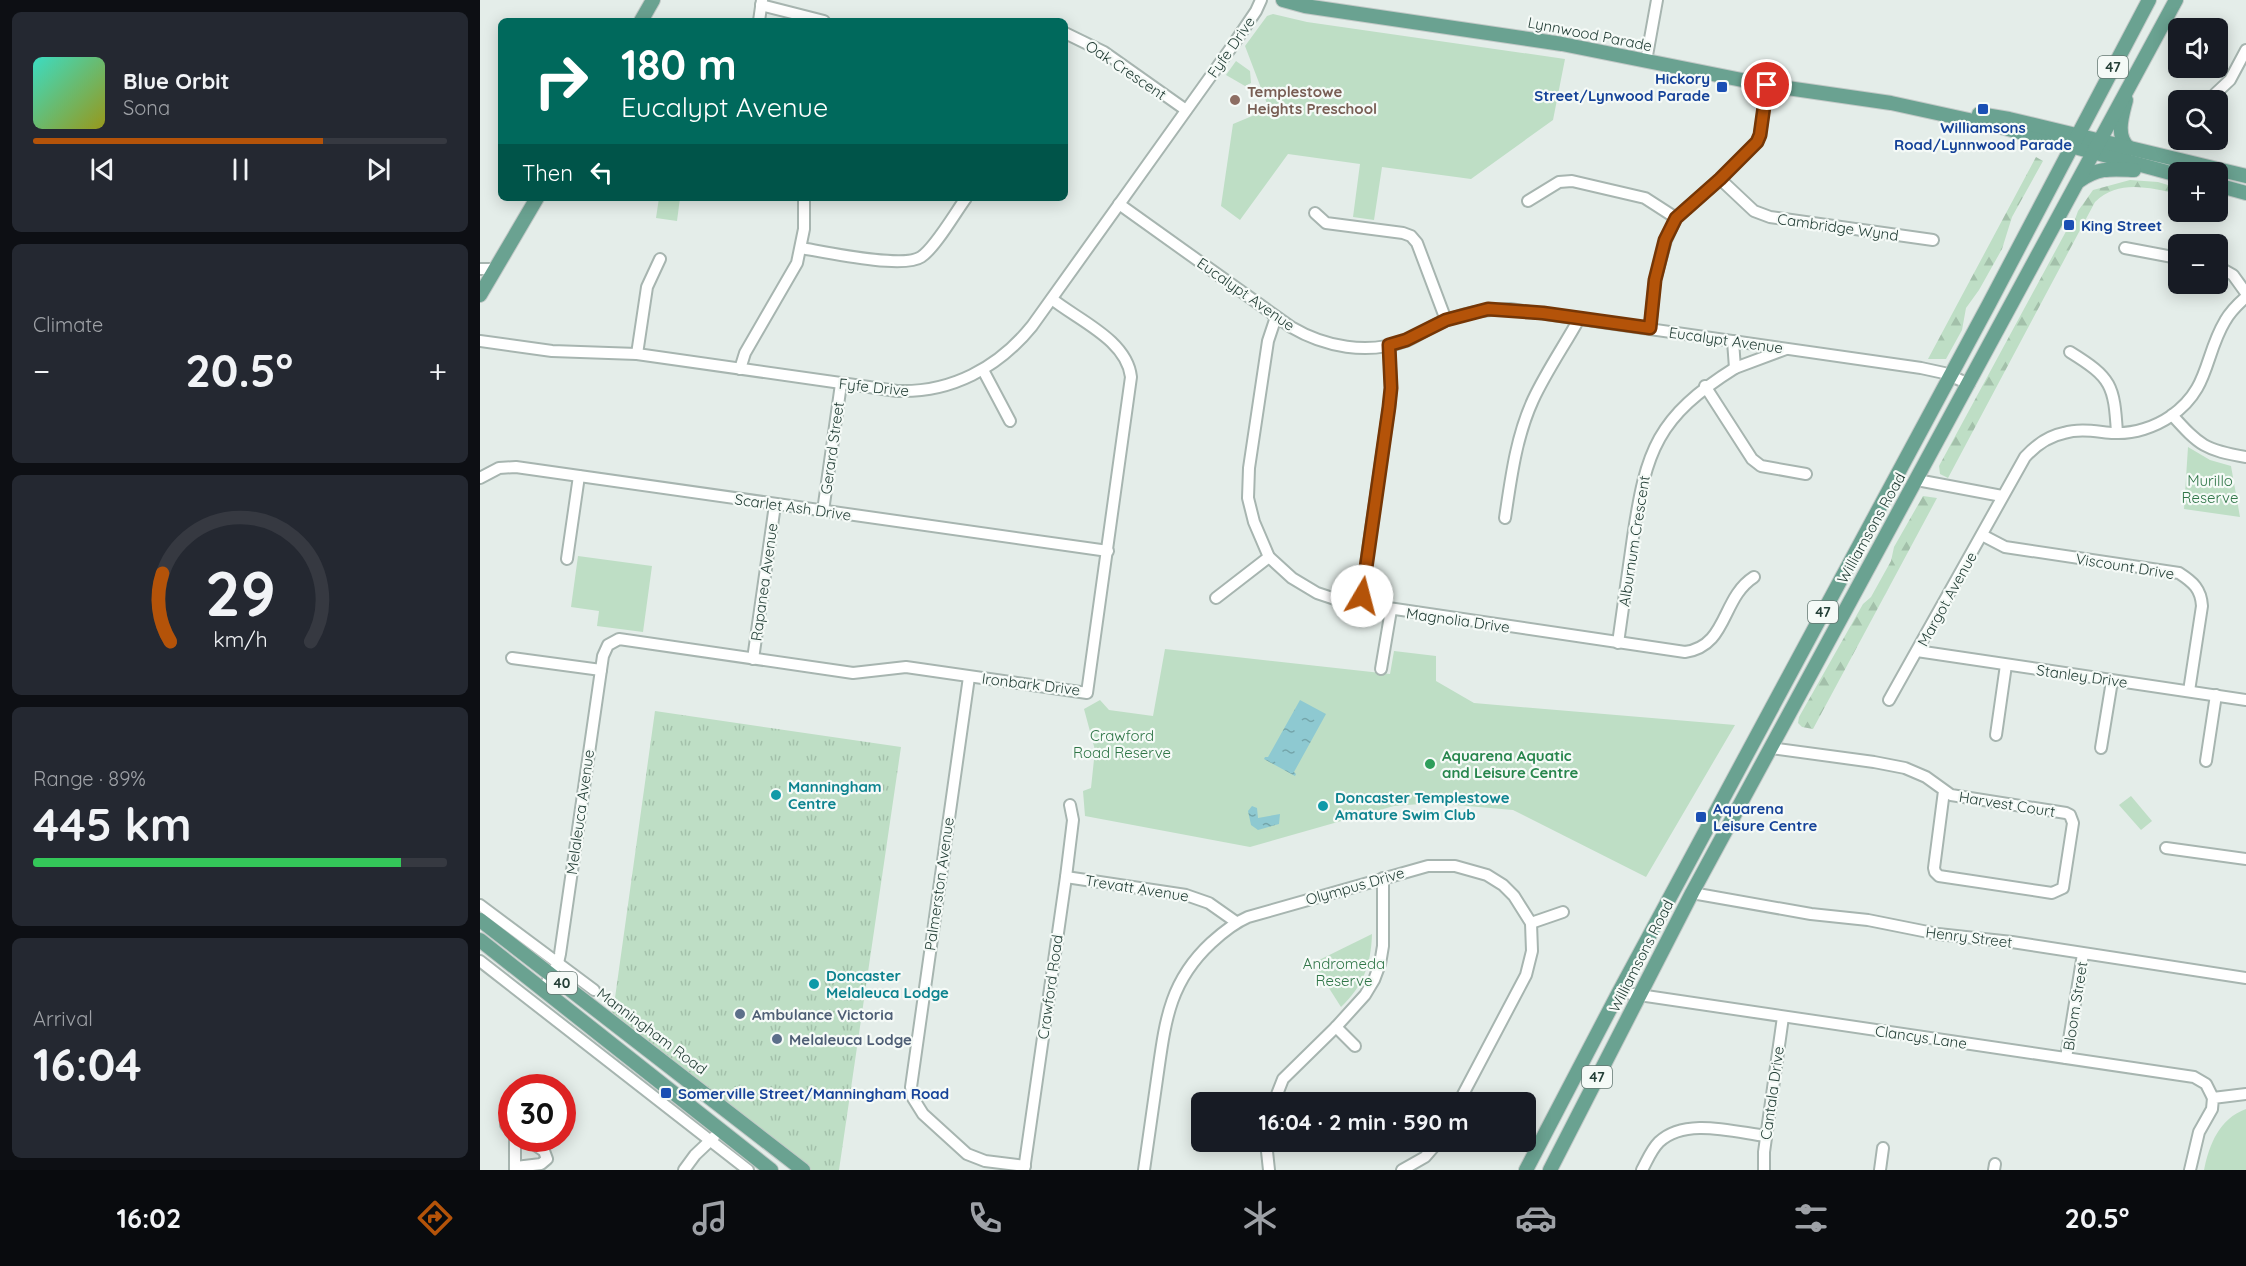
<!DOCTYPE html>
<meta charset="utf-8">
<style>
body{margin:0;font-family:Quicksand,sans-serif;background:#242831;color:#f1f3f6;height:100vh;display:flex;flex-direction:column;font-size:22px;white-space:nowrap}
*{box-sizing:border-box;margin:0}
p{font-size:20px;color:#9ea1a6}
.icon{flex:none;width:33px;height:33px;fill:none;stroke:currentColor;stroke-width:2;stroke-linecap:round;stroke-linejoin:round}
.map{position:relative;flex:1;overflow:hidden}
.panel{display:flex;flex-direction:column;gap:12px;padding:12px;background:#0d0f14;width:480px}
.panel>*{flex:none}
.guide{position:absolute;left:18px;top:18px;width:570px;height:183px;border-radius:9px;box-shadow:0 3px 15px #0003;background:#00695c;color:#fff;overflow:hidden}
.buttons{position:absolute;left:1688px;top:18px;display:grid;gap:12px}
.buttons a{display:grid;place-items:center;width:60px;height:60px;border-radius:9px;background:#171b24;box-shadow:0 3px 15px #0003;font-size:30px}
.speed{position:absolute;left:18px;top:1074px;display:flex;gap:12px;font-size:30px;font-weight:700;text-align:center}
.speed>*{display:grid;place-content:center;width:78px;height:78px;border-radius:50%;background:#171b24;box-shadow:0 3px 15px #0003;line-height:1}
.speed .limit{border:9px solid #d22;background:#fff;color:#111}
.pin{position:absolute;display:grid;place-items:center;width:51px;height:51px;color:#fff;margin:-26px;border:3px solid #fff;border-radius:50%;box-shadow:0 2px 6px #0007}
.me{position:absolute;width:66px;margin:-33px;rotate:8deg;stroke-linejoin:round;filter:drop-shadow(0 0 4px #0008)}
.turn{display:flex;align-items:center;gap:21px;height:126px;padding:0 24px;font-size:27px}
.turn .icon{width:78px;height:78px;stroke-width:2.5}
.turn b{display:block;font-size:42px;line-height:51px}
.then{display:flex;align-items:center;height:57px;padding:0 24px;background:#0003;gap:12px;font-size:22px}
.big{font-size:45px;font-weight:800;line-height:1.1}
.panel .tile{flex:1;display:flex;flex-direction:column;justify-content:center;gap:9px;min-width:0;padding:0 21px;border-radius:9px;background:#242831}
.panel .dial{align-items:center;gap:0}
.dial svg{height:156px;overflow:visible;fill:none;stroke:#363941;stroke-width:7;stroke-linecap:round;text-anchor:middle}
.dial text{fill:#f1f3f6;stroke:none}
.song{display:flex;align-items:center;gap:18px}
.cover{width:72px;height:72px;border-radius:9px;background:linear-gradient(135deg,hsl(170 70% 55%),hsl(60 70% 35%))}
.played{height:6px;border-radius:3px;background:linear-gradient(90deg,#b45309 70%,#363941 70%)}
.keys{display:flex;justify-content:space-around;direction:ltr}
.heat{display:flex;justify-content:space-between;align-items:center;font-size:33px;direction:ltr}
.charge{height:9px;border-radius:4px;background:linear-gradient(90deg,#34c759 89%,#363941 0)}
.trip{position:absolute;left:711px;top:1092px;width:345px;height:60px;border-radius:9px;background:#171b24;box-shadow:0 3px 15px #0003;font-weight:800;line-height:60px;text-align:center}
.tabs{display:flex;height:96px;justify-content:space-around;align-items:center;background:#090b0e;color:#9ea1a6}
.tabs .icon{width:42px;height:42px}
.tabs .current{color:#b45309}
.tabs b{font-size:27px;color:#f1f3f6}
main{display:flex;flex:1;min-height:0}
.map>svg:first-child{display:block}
.grass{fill:url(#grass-tufts)}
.forest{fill:url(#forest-firs)}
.green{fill:#bedec5}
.water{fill:url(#water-ripples)}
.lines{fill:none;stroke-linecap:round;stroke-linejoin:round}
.minor-casing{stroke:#a7b5b0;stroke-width:14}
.major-casing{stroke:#c2c9c7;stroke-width:16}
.minor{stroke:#fff;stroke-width:10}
.major{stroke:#6aa291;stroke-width:14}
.route-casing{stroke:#753606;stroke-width:15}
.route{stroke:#b45309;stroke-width:10}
.transit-dot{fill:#1a4fb4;stroke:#f5faf7;stroke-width:2}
.education-dot{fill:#8d6e63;stroke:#f5faf7;stroke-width:2}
.leisure-dot{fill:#2e9e5b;stroke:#f5faf7;stroke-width:2}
.culture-dot{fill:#0f9aa8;stroke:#f5faf7;stroke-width:2}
.service-dot{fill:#5c6f8a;stroke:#f5faf7;stroke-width:2}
.labels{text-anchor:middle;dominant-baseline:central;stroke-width:4.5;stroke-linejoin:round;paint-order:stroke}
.shield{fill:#f5faf7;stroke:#637771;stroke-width:1.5}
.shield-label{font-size:14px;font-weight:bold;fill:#243f37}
.street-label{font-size:15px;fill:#243f37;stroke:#f5faf7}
.transit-label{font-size:15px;font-weight:bold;fill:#164399;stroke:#f5faf7;text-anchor:start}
.education-label{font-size:15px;font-weight:bold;fill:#785e54;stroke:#f5faf7;text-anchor:start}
.park-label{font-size:15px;fill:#2f7547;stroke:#f5faf7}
.leisure-label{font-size:15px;font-weight:bold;fill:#27864d;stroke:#f5faf7;text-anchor:start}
.culture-label{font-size:15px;font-weight:bold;fill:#0d838f;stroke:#f5faf7;text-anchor:start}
.service-label{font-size:15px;font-weight:bold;fill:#4e5e75;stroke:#f5faf7;text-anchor:start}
</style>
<main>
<section class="panel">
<div class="tile">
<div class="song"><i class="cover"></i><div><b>Blue Orbit</b><p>Sona</p></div></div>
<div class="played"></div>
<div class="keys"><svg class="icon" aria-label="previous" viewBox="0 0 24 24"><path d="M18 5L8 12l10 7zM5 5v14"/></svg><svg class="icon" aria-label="pause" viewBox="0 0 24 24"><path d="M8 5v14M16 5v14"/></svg><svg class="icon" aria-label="next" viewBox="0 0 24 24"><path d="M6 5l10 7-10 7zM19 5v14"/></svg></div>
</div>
<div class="tile"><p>Climate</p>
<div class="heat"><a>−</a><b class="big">20.5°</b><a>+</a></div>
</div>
<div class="tile dial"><svg viewBox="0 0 100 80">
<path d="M14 69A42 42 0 1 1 86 69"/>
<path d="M14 69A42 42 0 0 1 10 34" stroke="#b45309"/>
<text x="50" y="56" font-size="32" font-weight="700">29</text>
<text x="50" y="72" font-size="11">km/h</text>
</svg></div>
<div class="tile"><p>Range · 89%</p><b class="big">445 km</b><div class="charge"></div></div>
<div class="tile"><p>Arrival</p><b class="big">16:04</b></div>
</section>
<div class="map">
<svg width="1766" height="1170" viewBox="0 0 1766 1170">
<defs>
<pattern id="grass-tufts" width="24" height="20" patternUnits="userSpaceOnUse" patternTransform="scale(1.5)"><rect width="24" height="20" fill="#bedec5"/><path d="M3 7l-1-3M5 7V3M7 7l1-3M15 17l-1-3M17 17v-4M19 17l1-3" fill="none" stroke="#a3c0aa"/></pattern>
<pattern id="forest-firs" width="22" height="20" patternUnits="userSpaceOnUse" patternTransform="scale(1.5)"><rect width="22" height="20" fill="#bedec5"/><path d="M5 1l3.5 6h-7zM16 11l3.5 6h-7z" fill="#a3c0aa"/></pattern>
<pattern id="water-ripples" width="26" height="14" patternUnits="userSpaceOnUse" patternTransform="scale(1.5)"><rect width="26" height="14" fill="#8ec9d1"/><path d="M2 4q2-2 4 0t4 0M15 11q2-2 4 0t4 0" fill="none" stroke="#74a5aa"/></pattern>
</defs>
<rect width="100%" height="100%" fill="#e4ede9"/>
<!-- grass -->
<path class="grass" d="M175,711L421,747L359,1170H322L129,1019L134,1005Z"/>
<!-- forest -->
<g class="forest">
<path d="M1556,157L1563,161L1532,217L1522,249L1499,290L1486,308L1482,330L1466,359H1448Z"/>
<path d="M1650,180L1678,182L1698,188V194C1669,188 1639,179 1615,202L1468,478L1460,474L1459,466L1590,224L1593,225L1598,211L1613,190Z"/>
<path d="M1443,496L1457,498L1333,729L1322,727L1318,723L1319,717L1383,604L1391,597L1411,561L1414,547Z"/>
</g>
<!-- green -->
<g class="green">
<path d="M793,14L827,22L1085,59L1073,120L991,179L902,167L894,220L873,217L880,164L808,154L760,220L741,206L753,124L789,109L765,46L787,16Z"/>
<path d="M756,61L770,71L771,83L765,86L746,75Z"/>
<path d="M179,198H200L197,221L176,218Z"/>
<path d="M1708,447L1730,460L1751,466L1760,517L1704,509Z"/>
<path d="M98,556L172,566L163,632L117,626L119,611L91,607Z"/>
<path d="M685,649L910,674L914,651L956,656V681L994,703L1255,725L1166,877L1033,810L953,803L914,806L770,847L605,816L603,791L611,788L615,750L604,709L620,700L629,710L673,716Z"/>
<path d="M1651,796L1672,821L1661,830L1639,805Z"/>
<path d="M892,934C891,965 883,986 861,1007L833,963Z"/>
<path d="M1766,1109V1170H1724C1729,1144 1740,1118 1766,1109Z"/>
</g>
<!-- water -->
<g class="water">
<path d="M820,700L846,714L814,772L816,774L815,776L784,759L785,757H788Z"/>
<path d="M772,806L777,808L778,818L800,814L799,824L778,830L771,825L768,811Z"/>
</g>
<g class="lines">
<defs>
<g id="minor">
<path d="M281,5L344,21"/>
<path d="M279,21L282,0"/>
<path d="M585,33L624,52L706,110"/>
<path d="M1166,61L1177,0"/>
<path d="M1735,94L1750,80L1766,50"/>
<path d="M1240,179L1274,211L1290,217L1453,240"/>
<path d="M1048,201L1079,182L1092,181L1165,198L1196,218"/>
<path d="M639,204L811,327C845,347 887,355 926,341C940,335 952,325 967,320C987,312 1009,309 1030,309L1441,368L1464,373L1489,384"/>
<path d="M835,213L846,223L923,233L931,236L937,243L966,320"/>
<path d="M321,248C345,252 423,269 441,257C455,248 475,213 486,198"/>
<path d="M1645,248L1698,258"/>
<path d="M1737,266L1753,275L1766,293"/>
<path d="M0,269H15"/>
<path d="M796,317L788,341L769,468L768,498L774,522L789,557L812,578L837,593L861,601L1205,652C1248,646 1241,598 1274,577"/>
<path d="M1170,328L1175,280L1186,240L1196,218L1240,179L1277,142L1280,135L1287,85"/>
<path d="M0,341L72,351L157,354L417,391C471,393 518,368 552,326L753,45L776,11L781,0"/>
<path d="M1253,341L1255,368L1306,349"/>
<path d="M1590,352C1632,378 1634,385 1637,433"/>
<path d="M157,354L167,287L180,259"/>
<path d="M260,369L265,353L317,263L324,229V198"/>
<path d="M503,370L530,421"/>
<path d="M1225,386L1272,459L1281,466L1326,474"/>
<path d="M1692,415C1720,446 1725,450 1766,457"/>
<path d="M0,478L19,468L36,467L628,551"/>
<path d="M1437,480L1522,496"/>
<path d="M343,511L361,384"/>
<path d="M1025,518C1031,478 1036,437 1053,400C1066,372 1084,346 1099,319"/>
<path d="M1502,535L1525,547L1699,573C1713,582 1721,589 1722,606L1709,691"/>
<path d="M87,559L99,476"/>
<path d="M736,598L789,557"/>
<path d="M880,605L909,407L911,388L909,345"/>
<path d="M1138,643C1143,607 1148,572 1153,537C1166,450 1177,417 1255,368"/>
<path d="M1437,651L1766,700"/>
<path d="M32,658L121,670"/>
<path d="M273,659L295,505"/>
<path d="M901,669L911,610"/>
<path d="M489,677L431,1087L433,1098L443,1114L487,1154L505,1161L545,1166"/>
<path d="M1409,700L1545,457C1556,445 1568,436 1584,433C1600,428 1618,432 1634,433C1654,434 1675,427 1691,416C1730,389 1724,356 1745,321C1750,312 1758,304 1766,297"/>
<path d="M1516,735L1526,665"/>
<path d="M1291,748L1394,762L1425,768L1446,777L1471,795L1586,813L1590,815L1593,823L1583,888L1572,893L1459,876L1455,872L1454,868L1464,791"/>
<path d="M1621,748L1632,681"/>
<path d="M1726,761L1736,695"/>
<path d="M1686,848L1766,859"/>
<path d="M586,877L706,895L729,903L756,922"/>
<path d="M1212,893L1331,914L1388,920L1458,934L1532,942L1766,978"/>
<path d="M0,905L114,990"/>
<path d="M1051,923L1083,912"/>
<path d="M0,961L268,1170"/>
<path d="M63,989L78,963L80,954L123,656L128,645L139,639L373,673L426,667L607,693L651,377C647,340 598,320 572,299"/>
<path d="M1139,992L1714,1077L1726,1084L1733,1098"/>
<path d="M856,1027L875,1046"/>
<path d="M1586,1058L1603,954"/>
<path d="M794,1102L803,1079L856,1027L885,995L894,980L900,964L903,946V878"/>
<path d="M26,1125L32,1132"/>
<path d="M786,1142L789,1170"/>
<path d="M36,1167L61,1164L67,1159L64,1151L45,1138"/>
<path d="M35,1170V1138"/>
<path d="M204,1170L215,1155L234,1137"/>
<path d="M544,1170L586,877L593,820L590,805"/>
<path d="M664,1170C668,1140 673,1109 677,1079C685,1024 688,983 731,943C743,932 754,923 768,917L948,866H975L1007,875L1023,885L1034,896L1051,923L1052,951L1046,975L979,1102"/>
<path d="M922,1170L945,1157L958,1142"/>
<path d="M1162,1170C1167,1161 1171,1150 1179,1142C1205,1117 1254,1132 1286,1136"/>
<path d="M1284,1170V1152L1303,1017"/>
<path d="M1400,1170L1403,1148"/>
<path d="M1514,1170L1515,1164"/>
<path d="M1710,1170L1719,1132L1732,1109L1733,1098L1766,1094"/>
</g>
<g id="major">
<path d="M803,0L825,6L1082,44L1287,85L1411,103L1521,127L1698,175"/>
<path d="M161,21L173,0"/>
<path d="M1646,100C1642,116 1635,136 1649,148"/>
<path d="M1499,114L1529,119L1766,176"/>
<path d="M1599,181C1619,167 1631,169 1654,170"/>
<path d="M1737,185L1766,193"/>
<path d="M0,295L57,198"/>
<path d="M0,920L323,1170"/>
<path d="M0,940L291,1170"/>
<path d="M1046,1170L1139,992L1509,304L1669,0"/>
<path d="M1070,1170L1212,893L1696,0"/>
</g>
</defs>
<!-- minor casing -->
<use href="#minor" class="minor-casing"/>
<!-- major casing -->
<use href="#major" class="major-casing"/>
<!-- minor -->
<use href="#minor" class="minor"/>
<!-- major -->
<use href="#major" class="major"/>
</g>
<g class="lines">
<defs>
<path id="route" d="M882,596L909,407L911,388L909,345L926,340L966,320L1008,309L1063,313L1170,328L1175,280L1185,240L1196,218L1240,179L1277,142L1280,135L1287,85"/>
</defs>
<!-- route casing -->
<use href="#route" class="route-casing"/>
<!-- route -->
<use href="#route" class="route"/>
</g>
<!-- markers -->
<g class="transit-dot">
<rect x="1236" y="81" width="12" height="12" rx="3"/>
<rect x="1497" y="103" width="12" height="12" rx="3"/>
<rect x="1583" y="219" width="12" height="12" rx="3"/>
<rect x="1215" y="811" width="12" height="12" rx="3"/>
<rect x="180" y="1087" width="12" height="12" rx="3"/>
</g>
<circle class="education-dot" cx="755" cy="100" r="6"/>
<circle class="leisure-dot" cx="950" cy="764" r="6"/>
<g class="culture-dot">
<circle cx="296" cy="795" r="6"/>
<circle cx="843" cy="806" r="6"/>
<circle cx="334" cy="984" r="6"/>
</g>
<g class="service-dot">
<circle cx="260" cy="1014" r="6"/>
<circle cx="297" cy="1039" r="6"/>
</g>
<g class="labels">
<!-- shield labels -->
<g class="shield">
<rect x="1618" y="56" width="30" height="22" rx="4.5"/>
<rect x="1328" y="601" width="30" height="22" rx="4.5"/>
<rect x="67" y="972" width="30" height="22" rx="4.5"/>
<rect x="1102" y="1066" width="30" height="22" rx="4.5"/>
</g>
<g class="shield-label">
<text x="1633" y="67">47</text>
<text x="1343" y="612">47</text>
<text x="82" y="983">40</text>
<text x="1117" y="1077">47</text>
</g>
<!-- street labels -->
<g class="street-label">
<text transform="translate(1110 34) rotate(11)">Lynnwood Parade</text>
<text transform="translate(751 47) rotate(-55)">Fyfe Drive</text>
<text transform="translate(646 70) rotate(34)">Oak Crescent</text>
<text transform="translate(1358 227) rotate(8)">Cambridge Wynd</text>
<text transform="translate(766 294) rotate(35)">Eucalypt Avenue</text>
<text transform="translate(1246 340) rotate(8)">Eucalypt Avenue</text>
<text transform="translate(394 387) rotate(6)">Fyfe Drive</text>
<text transform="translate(352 448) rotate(-82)">Gerard Street</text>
<text transform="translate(313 507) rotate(8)">Scarlet Ash Drive</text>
<text transform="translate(1391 528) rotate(-61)">Williamsons Road</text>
<text transform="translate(1154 541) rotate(-81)">Alburnum Crescent</text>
<text transform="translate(1645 566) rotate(9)">Viscount Drive</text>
<text transform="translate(284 582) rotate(-82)">Rapanea Avenue</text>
<text transform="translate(1467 599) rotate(-61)">Margot Avenue</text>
<text transform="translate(978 620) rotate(8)">Magnolia Drive</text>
<text transform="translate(1602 676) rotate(8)">Stanley Drive</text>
<text transform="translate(551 684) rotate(7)">Ironbark Drive</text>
<text transform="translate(1527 804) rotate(9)">Harvest Court</text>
<text transform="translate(100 812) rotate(-82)">Melaleuca Avenue</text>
<text transform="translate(459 884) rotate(-82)">Palmerston Avenue</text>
<text transform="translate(875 886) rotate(-16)">Olympus Drive</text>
<text transform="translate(657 888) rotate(9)">Trevatt Avenue</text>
<text transform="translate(1489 937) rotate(7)">Henry Street</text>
<text transform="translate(1161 956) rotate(-63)">Williamsons Road</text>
<text transform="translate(570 987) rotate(-82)">Crawford Road</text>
<text transform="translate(1595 1006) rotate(-81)">Bloom Street</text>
<text transform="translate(172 1031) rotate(37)">Manningham Road</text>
<text transform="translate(1441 1037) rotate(8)">Clancys Lane</text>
<text transform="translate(1292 1093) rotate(-82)">Cantala Drive</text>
</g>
<!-- transit labels -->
<g class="transit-label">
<text x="1230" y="78" text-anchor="end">Hickory<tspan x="1230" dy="17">Street/Lynwood Parade</tspan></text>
<text x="1503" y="127" text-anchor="middle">Williamsons<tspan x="1503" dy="17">Road/Lynnwood Parade</tspan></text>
<text x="1601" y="225">King Street</text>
<text x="1233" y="808">Aquarena<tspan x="1233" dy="17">Leisure Centre</tspan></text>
<text x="198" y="1093">Somerville Street/Manningham Road</text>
</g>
<!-- education labels -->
<g class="education-label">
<text x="767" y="91">Templestowe<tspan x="767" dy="17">Heights Preschool</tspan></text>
</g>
<!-- park labels -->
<g class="park-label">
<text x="1730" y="480">Murillo<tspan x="1730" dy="17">Reserve</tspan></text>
<text x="642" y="735">Crawford<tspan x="642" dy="17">Road Reserve</tspan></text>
<text x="864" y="963">Andromeda<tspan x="864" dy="17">Reserve</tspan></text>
</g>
<!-- leisure labels -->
<g class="leisure-label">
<text x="962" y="755">Aquarena Aquatic<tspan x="962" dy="17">and Leisure Centre</tspan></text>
</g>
<!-- culture labels -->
<g class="culture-label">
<text x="308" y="786">Manningham<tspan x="308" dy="17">Centre</tspan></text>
<text x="855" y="797">Doncaster Templestowe<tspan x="855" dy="17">Amature Swim Club</tspan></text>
<text x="346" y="975">Doncaster<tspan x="346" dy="17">Melaleuca Lodge</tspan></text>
</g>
<!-- service labels -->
<g class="service-label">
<text x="272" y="1014">Ambulance Victoria</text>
<text x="309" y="1039">Melaleuca Lodge</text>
</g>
</g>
</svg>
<div class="buttons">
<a><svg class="icon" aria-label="sound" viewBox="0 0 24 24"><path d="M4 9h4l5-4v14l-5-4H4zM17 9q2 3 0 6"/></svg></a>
<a><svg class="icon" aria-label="search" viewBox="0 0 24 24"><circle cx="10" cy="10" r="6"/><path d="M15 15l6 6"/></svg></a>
<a>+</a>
<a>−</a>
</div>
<div class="speed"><div class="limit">30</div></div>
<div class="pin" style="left:1287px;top:85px;background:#d93025"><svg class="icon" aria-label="arrive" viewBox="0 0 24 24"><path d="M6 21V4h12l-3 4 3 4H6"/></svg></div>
<svg class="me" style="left:882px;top:596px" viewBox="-20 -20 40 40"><circle r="19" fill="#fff"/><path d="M0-13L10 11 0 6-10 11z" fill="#b45309"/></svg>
<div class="trip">16:04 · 2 min · 590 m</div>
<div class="guide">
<div class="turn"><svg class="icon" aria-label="right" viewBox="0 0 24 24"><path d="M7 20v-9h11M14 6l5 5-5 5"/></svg><div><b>180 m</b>Eucalypt Avenue</div></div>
<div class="then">Then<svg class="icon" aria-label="left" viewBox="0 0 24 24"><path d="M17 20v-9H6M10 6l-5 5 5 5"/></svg></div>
</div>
</div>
</main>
<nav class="tabs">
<b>16:02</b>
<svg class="icon current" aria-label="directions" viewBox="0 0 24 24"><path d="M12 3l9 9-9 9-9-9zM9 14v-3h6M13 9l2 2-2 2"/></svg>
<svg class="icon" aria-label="music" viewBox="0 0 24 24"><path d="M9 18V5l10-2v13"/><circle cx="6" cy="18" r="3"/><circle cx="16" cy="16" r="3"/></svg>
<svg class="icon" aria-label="phone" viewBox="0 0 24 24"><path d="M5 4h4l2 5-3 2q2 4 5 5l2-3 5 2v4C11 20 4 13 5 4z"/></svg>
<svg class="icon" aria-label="climate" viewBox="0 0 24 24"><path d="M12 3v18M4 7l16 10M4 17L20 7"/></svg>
<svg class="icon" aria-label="car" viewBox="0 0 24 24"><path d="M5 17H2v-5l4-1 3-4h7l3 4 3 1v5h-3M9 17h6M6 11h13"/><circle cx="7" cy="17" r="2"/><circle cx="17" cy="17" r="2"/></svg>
<svg class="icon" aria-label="filters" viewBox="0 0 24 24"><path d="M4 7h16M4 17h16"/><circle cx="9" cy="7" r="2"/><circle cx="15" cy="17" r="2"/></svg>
<b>20.5°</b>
</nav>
